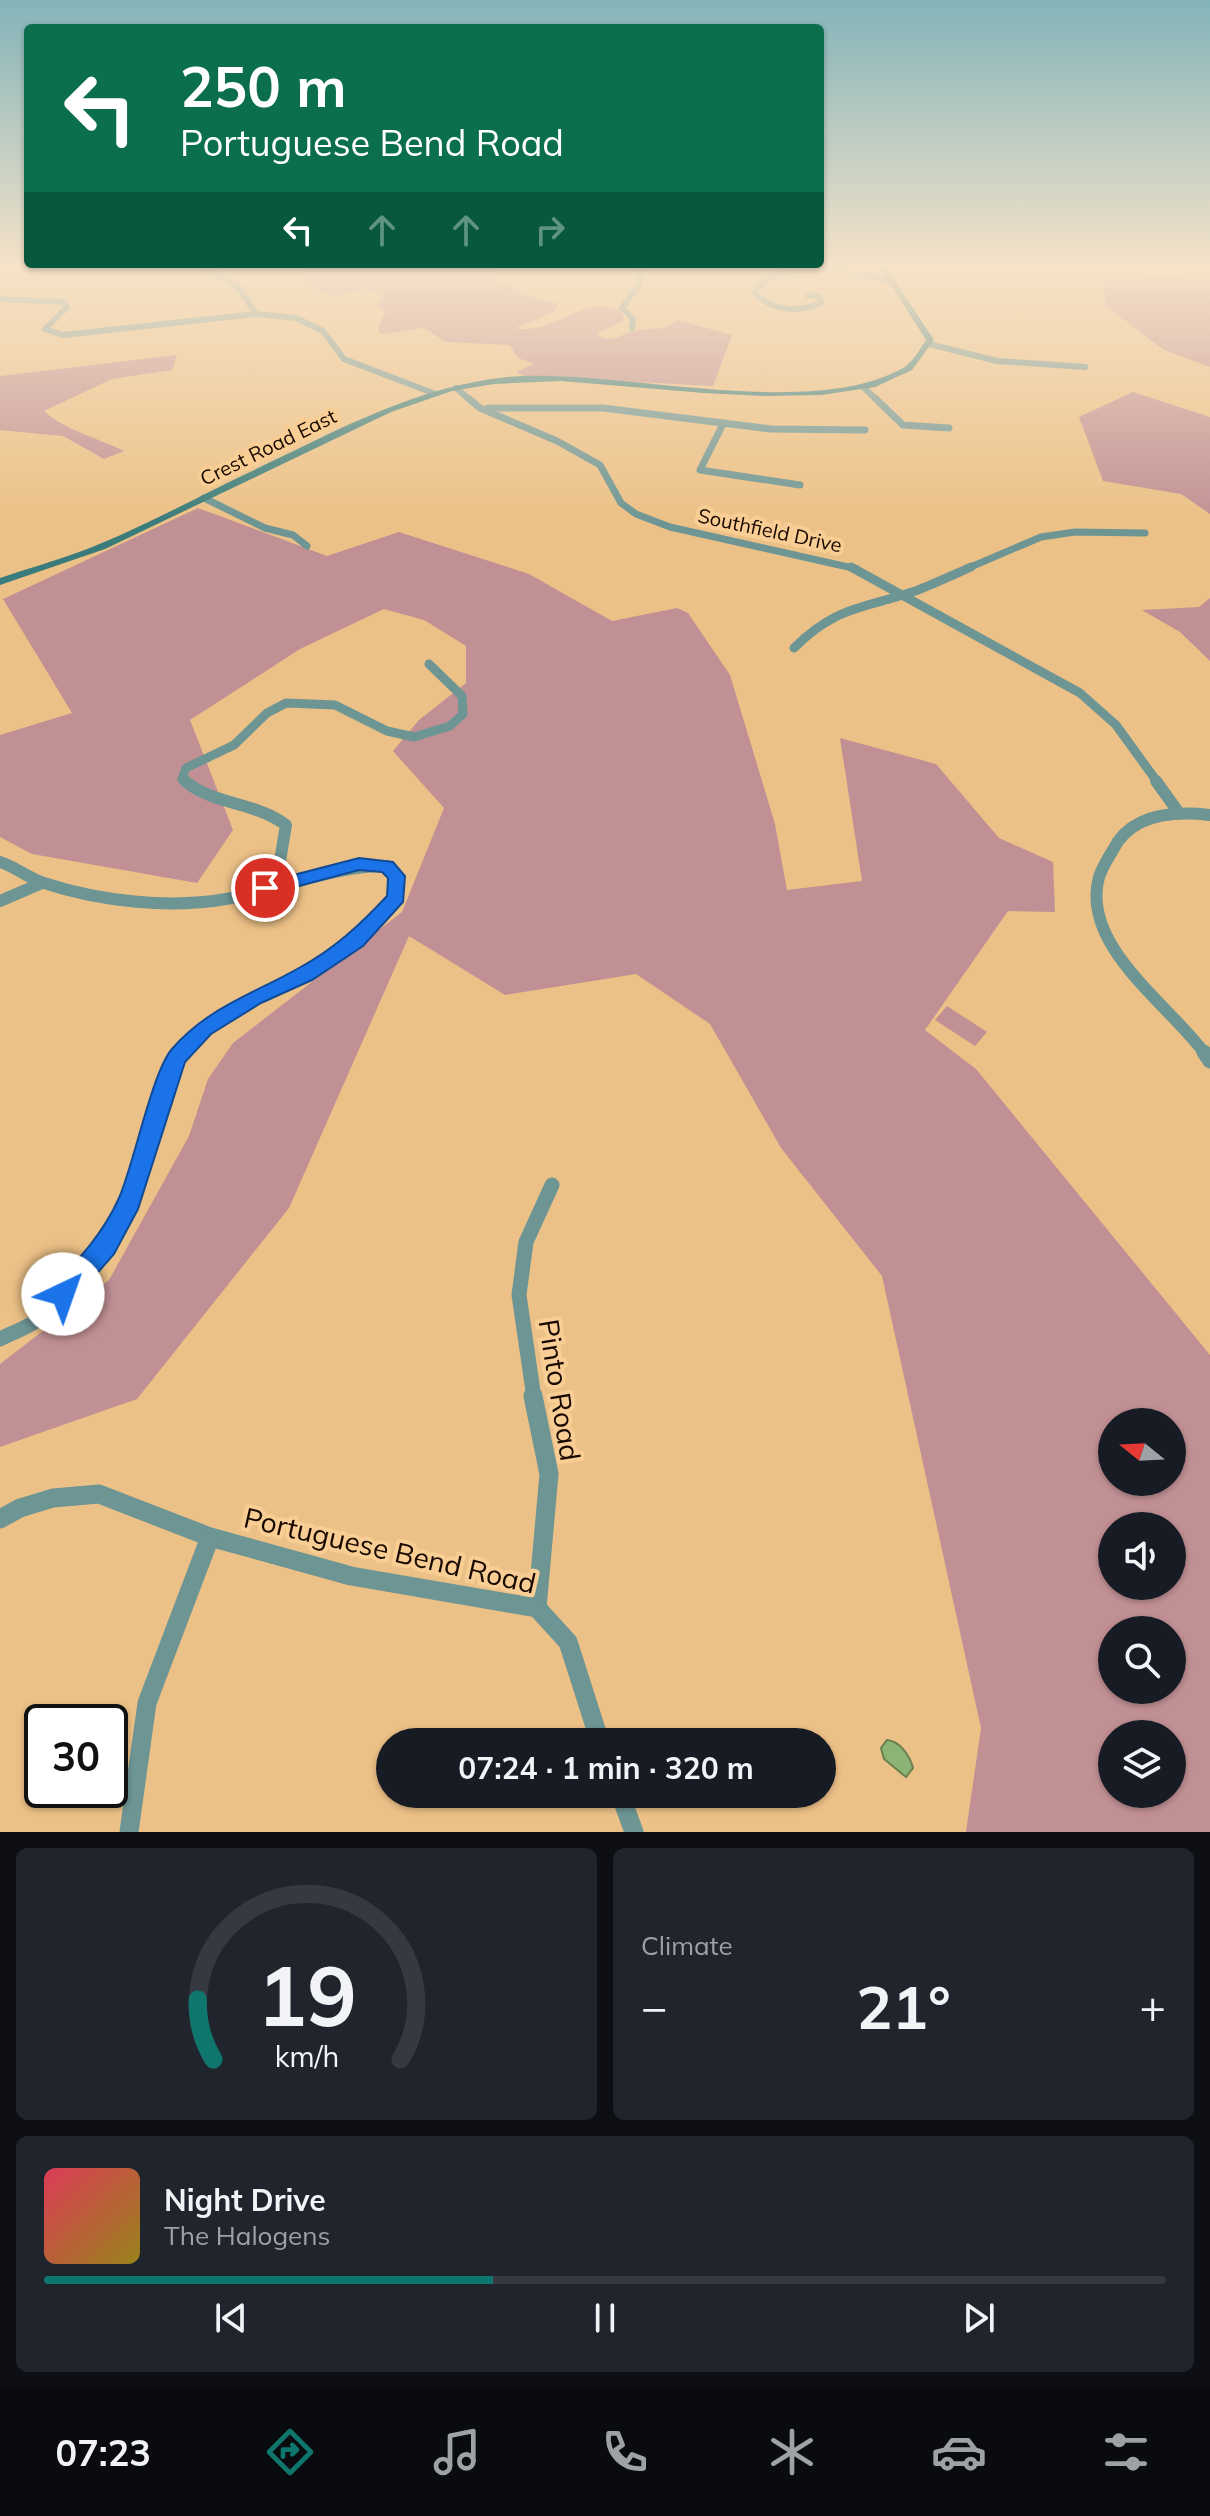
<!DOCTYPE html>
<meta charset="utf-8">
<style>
body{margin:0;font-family:Mulish,sans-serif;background:#20242c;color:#f1f3f6;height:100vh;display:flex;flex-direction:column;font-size:30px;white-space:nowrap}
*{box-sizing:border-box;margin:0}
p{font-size:26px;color:#9ea1a6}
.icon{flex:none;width:44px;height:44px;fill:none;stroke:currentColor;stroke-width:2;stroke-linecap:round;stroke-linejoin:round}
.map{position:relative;height:1832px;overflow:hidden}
.side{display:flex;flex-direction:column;gap:16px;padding:16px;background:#0d0f14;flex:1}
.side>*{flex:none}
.banner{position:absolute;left:24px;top:24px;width:800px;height:244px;border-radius:8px;box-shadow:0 2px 6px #0004;background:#0b6e4f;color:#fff;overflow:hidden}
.needle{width:52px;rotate:288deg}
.buttons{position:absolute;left:1098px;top:1408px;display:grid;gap:16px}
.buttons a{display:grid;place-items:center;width:88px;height:88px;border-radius:50%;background:#171b24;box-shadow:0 2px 6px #0004;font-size:40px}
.speed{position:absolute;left:24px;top:1704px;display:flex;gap:16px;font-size:40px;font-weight:700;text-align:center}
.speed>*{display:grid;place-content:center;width:104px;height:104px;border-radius:50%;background:#171b24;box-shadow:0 2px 6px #0004;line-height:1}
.speed .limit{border:4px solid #111;border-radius:12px;background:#fff;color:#111}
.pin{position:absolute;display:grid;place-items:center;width:68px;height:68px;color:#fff;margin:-34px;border:4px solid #fff;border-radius:50%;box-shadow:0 2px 8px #0007}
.me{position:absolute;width:88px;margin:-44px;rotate:42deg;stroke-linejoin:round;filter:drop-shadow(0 0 6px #0008)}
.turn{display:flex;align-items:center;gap:28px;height:168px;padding:0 24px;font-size:36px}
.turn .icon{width:104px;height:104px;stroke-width:2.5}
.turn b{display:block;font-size:56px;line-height:68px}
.lanes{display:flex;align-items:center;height:76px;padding:0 24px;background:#0003;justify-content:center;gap:40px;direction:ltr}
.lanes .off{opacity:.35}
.big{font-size:60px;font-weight:700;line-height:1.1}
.side .card{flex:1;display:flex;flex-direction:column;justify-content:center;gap:12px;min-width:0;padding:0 28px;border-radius:12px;background:#20242c}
.side .dial{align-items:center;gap:0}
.dial svg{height:208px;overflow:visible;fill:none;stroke:#363941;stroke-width:7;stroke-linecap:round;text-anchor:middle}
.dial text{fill:#f1f3f6;stroke:none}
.song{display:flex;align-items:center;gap:24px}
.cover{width:96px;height:96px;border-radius:12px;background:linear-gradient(135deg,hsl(350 70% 55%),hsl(50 70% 35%))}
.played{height:8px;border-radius:4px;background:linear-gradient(90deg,#0f766e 40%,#363941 40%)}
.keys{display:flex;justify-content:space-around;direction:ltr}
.heat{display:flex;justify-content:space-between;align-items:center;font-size:44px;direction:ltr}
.side .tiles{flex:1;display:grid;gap:16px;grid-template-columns:1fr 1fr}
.card:last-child{grid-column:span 2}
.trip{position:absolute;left:376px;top:1728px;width:460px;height:80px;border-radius:40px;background:#171b24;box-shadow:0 2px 6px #0004;font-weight:700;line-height:80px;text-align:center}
.tab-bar{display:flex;height:128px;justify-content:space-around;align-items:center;background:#090b0e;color:#9ea1a6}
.tab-bar .icon{width:56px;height:56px}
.tab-bar .selected{color:#0f766e}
.tab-bar b{font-size:36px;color:#f1f3f6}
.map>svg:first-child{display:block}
.green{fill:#c19094;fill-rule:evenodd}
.water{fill:#8cb474;stroke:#698151;stroke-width:2}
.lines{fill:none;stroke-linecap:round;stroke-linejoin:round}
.street-far5{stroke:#6d9594;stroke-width:6}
.street-far4{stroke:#6d9594;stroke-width:7}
.street-far3{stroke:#6d9594;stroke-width:9}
.street-far2{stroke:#6d9594;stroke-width:12}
.street-far1{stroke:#6d9594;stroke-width:15}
.street{stroke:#6d9594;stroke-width:19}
.secondary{fill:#3a7c7b;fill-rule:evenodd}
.route{fill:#1a73e8;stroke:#114b97;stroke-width:2}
.labels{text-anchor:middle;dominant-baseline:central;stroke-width:8;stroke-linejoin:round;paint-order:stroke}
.far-street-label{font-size:20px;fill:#180900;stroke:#f9ce94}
.near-street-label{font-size:28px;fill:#180900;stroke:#f9ce94}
</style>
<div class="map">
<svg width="1210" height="1832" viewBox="0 0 1210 1832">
<rect width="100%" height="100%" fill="#ecc187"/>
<!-- green -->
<g class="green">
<path d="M478,266L500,273L498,280L525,295L558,304L554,312L516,328C554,337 585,290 621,312L624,320L596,334C611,345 619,335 633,331C651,326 661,333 677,320L732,335L713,386L525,376L516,372L534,364L518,358L510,345L446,342L424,328L381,334L378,330L385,312L378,305L384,296C361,281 354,297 334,295C323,293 312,287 303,282L302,267Z"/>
<path d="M1178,266H1210V367L1164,350L1105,305L1104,269L1178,276Z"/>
<path d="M177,355L172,370L112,379L44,411C66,431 96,437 124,451L104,459L63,436L0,430V376Z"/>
<path d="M1133,392L1210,417V514L1181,494L1103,481L1079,417Z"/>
<path d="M198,508L327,556L399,532L529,574L612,621L677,608L688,613L730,675L775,824L787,890L862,881L840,738L936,764L999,838L1053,862L1055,912L1008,911L925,1030L976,1069L1210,1355V1832H966L981,1728L882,1276L781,1148L710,1024L636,974L505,995L409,936L289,1208L137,1399L0,1447V1364L109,1280L189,1136L208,1079L233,1043L402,912L444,808L393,751L419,720L466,683V646L424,620L384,609L300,649L190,720L233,830L197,883L32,854L0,837V735L72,713L3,599ZM1112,1422H1172V1482H1112ZM1112,1526H1172V1586H1112ZM1112,1630H1172V1690H1112ZM1112,1734H1172V1794H1112Z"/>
<path d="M1210,598V661L1180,632L1142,610L1199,607Z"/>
<path d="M947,1006L987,1032L975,1046L935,1020Z"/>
</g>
<!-- water -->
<path class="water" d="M887,1740C900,1741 910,1756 913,1768L906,1777L884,1759L881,1748Z"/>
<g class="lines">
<!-- street-far5 -->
<g class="street-far5">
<path d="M562,266H633"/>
<path d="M205,267L239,288L256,314"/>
<path d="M828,267L890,281"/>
<path d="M807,295L819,296L821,303C798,313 771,311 754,292C773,266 806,270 835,270"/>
<path d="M0,299L64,302L67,307L45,329L63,335L256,314L296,318L323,331L344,359L433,393"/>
<path d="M632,328L633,319L622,308L640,283V266"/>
<path d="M929,344L997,361L1085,367"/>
<path d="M863,387L877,400"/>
<path d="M456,388L470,400"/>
</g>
<!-- street-far4 -->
<g class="street-far4">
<path d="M468,398L480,408L557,441L600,465L621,503L636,514L670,527L857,569"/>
<path d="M875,398L903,425L949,428"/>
<path d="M488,408H603L771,429L865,430"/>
<path d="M723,424L700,470L800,485"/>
<path d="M204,498L265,528L293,535L307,546"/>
<path d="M966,569L1041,537L1075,532L1145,533"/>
</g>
<!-- street-far3 -->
<g class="street-far3">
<path d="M851,567L1080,693L1116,725L1158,783"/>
<path d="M794,648C837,605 864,609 918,590C936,583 953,575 971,567"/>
<path d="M187,783L182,779L186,768L234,745L267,713L286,703L335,705L387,731L414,737L450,726L463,714L462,696L429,664"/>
</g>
<!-- street-far2 -->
<g class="street-far2">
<path d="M185,781C213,805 256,802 286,825L280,861L265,888"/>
<path d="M1156,781L1179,813"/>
<path d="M0,862C16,867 28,878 44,883C99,901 169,909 226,899C281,890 330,866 387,866L396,876V898C383,912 370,931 354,943C295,986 231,999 179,1054"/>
<path d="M0,901L42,883"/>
<path d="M1205,1054C1170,1005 1080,946 1099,877C1102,868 1108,858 1113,850C1131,813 1175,811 1210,815"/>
</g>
<!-- street-far1 -->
<g class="street-far1">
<path d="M1204,1052L1210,1061"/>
<path d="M0,1339C14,1332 32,1326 43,1316C126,1242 144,1158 176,1058L181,1052"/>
<path d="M534,1398L519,1295L526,1242L552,1185"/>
</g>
<!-- street -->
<g class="street">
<path d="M533,1396L549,1474L537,1608"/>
<path d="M0,1519L20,1508L53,1498L99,1494L210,1537L351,1576L537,1608L568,1642L600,1742"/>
<path d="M620,1794L634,1832"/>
<path d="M129,1832L147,1703L210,1537"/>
</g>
<!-- secondary -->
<path class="secondary" d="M879,266H885L934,340L912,370L875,387L821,395L764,396L704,393L561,381L494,384L452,391L391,412L105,549L0,585V578C32,567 66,558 97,545C149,524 199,496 250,472C337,431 422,382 521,376C628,371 811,420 903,368C913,362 920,349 926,340Z"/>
</g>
<!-- sky -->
<linearGradient id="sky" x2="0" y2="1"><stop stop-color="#83b4ba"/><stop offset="0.51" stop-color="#f6e3c9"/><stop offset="1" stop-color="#f6e3c9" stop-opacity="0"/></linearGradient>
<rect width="1210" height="522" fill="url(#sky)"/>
<!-- route -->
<path class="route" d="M359,858L393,862L405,876L403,902L363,946L312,980L261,1003L211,1034L185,1062L138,1209L114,1254L72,1302L63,1306L55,1302L51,1294L55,1285C80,1258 104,1232 119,1198C134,1164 152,1072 172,1049C207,1008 253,994 299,968C334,949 360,925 387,896L388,878L382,872L359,870L265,895L256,888L259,884Z"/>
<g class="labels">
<!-- far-street labels -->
<g class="far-street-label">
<text transform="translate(268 447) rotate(-26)">Crest Road East</text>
<text transform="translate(770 530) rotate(12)">Southfield Drive</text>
</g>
<!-- near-street labels -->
<g class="near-street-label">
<text transform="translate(560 1390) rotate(81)">Pinto Road</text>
<text transform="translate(390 1550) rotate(13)">Portuguese Bend Road</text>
</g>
</g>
</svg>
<div class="buttons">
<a><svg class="needle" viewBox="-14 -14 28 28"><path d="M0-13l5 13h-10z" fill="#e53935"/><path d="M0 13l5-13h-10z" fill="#9ea1a6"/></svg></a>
<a><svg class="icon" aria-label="sound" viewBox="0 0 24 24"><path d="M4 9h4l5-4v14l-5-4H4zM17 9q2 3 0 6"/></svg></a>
<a><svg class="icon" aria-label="search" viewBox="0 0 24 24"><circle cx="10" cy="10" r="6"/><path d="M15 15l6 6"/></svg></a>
<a><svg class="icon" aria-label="layers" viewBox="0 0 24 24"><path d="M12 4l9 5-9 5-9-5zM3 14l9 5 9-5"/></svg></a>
</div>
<div class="speed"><div class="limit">30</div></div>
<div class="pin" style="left:265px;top:888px;background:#d93025"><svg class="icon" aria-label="arrive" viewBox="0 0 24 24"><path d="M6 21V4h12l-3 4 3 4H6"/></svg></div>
<svg class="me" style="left:63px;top:1294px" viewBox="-20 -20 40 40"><circle r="19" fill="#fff"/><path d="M0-13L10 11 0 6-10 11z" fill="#1a73e8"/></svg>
<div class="trip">07:24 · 1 min · 320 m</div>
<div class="banner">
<div class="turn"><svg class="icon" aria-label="left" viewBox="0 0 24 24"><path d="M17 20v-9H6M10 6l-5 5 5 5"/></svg><div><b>250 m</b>Portuguese Bend Road</div></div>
<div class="lanes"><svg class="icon" aria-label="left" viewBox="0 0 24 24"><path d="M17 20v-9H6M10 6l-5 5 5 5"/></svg><svg class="icon off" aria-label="ahead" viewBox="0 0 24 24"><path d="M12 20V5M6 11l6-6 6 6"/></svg><svg class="icon off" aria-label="ahead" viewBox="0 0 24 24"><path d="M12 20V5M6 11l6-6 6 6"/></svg><svg class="icon off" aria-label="right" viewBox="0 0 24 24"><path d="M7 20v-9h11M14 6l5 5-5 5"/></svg></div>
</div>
</div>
<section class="side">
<div class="tiles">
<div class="card dial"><svg viewBox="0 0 100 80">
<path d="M14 69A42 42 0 1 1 86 69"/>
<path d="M14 69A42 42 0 0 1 8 46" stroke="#0f766e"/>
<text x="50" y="56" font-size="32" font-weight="700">19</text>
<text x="50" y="72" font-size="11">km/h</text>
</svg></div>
<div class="card"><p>Climate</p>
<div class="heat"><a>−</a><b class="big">21°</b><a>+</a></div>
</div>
<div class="card">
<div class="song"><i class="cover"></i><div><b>Night Drive</b><p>The Halogens</p></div></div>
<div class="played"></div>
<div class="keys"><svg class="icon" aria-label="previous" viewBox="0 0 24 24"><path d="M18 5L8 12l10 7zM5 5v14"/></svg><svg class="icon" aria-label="pause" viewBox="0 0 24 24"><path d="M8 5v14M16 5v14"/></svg><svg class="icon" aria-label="next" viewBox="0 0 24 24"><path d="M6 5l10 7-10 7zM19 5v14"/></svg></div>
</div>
</div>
</section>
<nav class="tab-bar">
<b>07:23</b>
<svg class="icon selected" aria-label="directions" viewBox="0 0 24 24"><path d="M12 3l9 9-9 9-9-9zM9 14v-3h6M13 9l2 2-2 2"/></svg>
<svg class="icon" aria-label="music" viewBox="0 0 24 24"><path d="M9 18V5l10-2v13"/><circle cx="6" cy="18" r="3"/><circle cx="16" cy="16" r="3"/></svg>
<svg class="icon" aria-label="phone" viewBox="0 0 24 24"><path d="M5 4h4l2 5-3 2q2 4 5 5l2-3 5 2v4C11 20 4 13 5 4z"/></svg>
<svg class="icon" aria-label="climate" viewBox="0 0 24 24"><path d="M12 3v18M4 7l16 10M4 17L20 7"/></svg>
<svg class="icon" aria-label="car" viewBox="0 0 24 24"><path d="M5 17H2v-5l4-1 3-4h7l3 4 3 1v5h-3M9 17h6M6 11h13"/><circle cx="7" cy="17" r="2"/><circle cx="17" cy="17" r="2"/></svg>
<svg class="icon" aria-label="filters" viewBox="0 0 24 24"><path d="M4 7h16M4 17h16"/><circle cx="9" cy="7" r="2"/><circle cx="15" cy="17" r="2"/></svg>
</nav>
